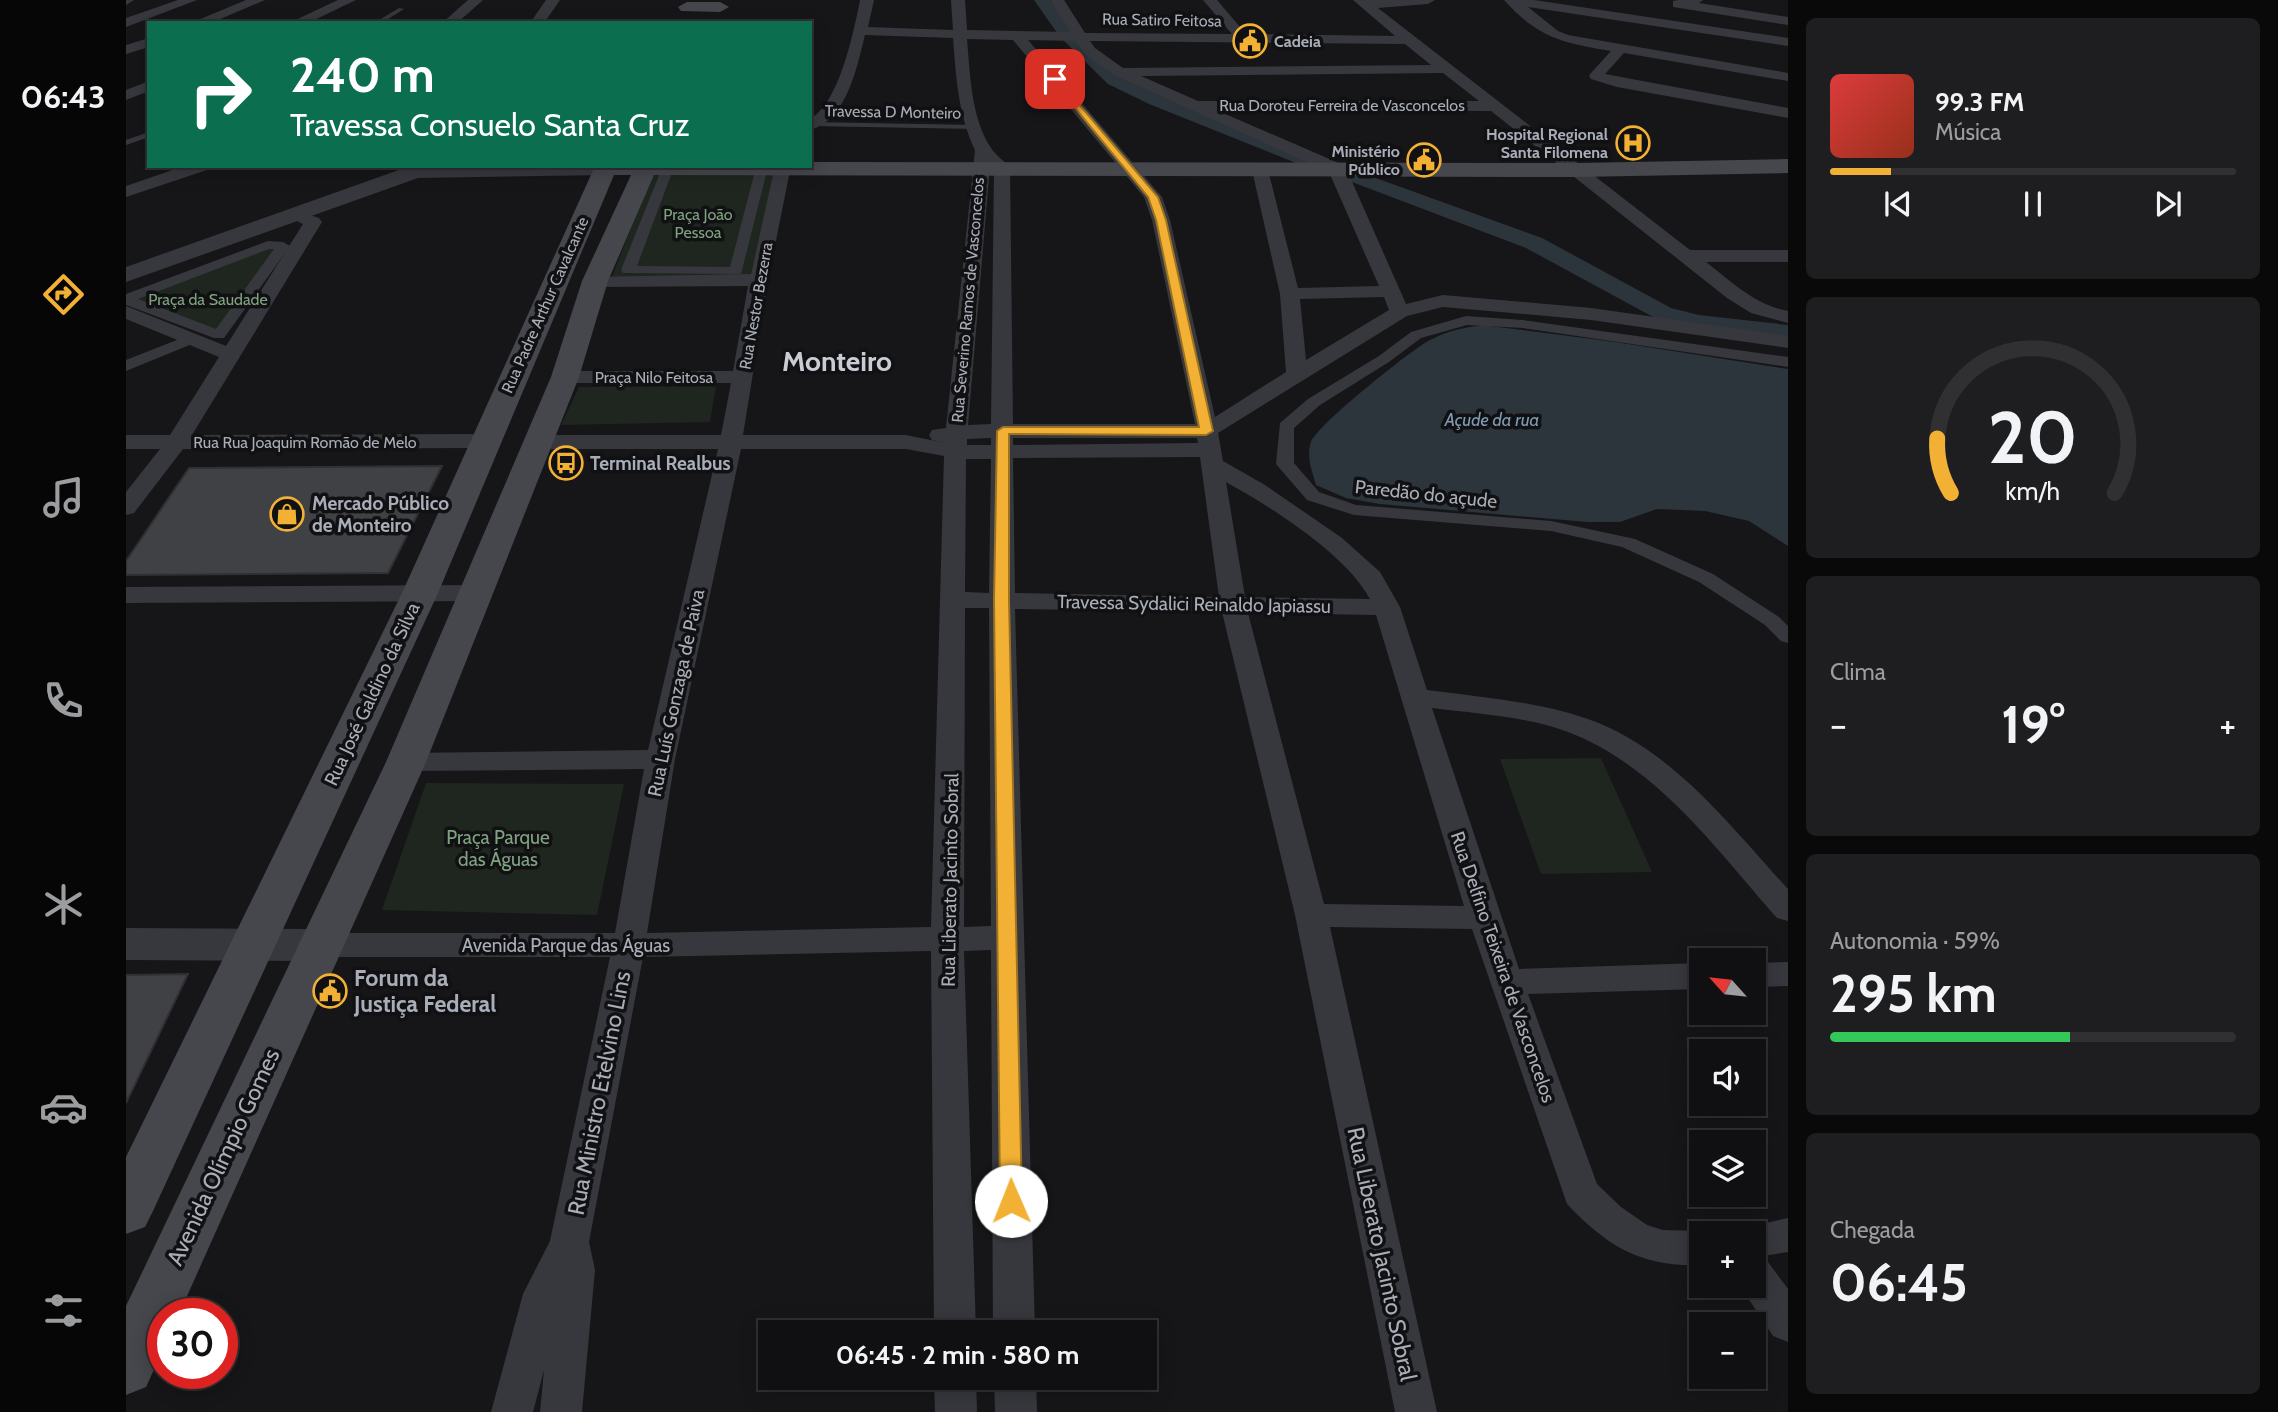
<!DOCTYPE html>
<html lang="pt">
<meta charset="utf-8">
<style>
body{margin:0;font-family:Cabin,sans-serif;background:#1e1e20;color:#f1f3f6;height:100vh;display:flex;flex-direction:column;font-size:26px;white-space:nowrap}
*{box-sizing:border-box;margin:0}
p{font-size:23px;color:#9c9d9f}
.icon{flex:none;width:38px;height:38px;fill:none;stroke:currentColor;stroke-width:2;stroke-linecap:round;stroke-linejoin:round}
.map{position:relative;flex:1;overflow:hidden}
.panel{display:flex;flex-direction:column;gap:18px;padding:18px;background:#09090a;width:490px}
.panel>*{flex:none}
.guide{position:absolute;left:21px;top:21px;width:665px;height:147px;border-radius:0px;box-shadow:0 4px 18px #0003,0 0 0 2px #303032;background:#0b6e4f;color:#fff;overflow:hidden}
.needle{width:46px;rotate:297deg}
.controls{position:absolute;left:1563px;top:948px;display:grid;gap:14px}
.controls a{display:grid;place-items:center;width:77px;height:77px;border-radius:0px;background:#101012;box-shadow:0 4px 18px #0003,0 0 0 2px #303032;font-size:35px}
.speed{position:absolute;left:21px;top:1298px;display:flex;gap:14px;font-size:35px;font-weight:700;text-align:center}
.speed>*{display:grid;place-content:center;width:91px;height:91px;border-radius:50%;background:#101012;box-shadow:0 4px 18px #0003,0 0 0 2px #303032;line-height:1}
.speed .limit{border:10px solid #d22;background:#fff;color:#111}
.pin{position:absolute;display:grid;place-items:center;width:60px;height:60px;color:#fff;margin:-30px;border-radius:14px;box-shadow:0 4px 10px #0006}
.me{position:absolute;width:77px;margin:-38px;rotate:359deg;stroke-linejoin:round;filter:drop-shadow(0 0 5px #0008)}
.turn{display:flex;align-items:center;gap:24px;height:147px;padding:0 28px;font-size:32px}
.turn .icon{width:91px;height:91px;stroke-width:2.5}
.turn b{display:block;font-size:49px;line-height:60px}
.big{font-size:52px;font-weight:700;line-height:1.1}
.panel .card{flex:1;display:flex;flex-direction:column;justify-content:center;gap:10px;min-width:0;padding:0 24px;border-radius:10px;background:#1e1e20}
.panel .dial{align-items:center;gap:0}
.dial svg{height:182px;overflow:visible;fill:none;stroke:#303032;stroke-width:7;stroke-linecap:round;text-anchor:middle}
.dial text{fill:#f1f3f6;stroke:none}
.song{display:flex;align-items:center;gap:21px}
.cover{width:84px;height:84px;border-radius:10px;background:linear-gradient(135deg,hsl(0 70% 55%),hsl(10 70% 35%))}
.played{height:7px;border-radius:4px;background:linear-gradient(90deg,#f2b134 15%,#303032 15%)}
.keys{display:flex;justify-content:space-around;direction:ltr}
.heat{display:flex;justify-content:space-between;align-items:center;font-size:38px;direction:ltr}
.charge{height:10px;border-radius:5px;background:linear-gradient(90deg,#34c759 59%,#303032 0)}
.trip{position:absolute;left:632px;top:1320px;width:399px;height:70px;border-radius:0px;background:#101012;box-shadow:0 4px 18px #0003,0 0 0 2px #303032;font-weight:700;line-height:70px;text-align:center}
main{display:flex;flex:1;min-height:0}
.tabs{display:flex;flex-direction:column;width:126px;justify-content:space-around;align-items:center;background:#060607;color:#9c9d9f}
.tabs .icon{width:49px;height:49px}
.tabs .selected{color:#f2b134}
.tabs b{font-size:32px;color:#f1f3f6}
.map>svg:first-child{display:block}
.green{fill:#1e261f}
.water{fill:#2c353c}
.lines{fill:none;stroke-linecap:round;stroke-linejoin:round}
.canal{fill:#2c353c;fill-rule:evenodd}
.building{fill:#404145;stroke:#303034;stroke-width:2}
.service{fill:#37383d;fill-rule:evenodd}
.pedestrian{fill:#37383d;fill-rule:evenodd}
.minor{fill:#37383d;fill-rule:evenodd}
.tertiary{fill:#37383d;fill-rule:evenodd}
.secondary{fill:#45474d;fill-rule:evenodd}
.route{fill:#f2b134;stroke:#9d7322;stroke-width:2}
.labels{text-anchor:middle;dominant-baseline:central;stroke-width:7;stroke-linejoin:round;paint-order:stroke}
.far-street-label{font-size:16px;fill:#a8adb8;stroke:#111113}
.far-poi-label{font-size:16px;font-weight:bold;fill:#a8adb8;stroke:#111113;text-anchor:end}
.far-park-label{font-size:16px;fill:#7fa381;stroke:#111113}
.far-water-label{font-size:18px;font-style:italic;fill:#7f9bb3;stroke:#111113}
.poi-label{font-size:19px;font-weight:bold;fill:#a8adb8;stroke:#111113;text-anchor:start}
.street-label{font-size:19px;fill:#a8adb8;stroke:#111113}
.park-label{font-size:19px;fill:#7fa381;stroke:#111113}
.near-poi-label{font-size:23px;font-weight:bold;fill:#a8adb8;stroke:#111113;text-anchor:start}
.near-street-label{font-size:23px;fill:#a8adb8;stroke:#111113}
.far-town-label{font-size:28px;font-weight:bold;fill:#c9ccd4;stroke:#111113}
</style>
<main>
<nav class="tabs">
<b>06:43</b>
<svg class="icon selected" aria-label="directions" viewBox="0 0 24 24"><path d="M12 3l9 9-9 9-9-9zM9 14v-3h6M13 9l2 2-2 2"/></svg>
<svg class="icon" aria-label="music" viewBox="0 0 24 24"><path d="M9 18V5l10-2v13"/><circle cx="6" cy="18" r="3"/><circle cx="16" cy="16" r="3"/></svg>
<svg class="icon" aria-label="phone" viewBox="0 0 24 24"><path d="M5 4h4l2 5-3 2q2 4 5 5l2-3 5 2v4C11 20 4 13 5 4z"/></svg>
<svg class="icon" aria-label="climate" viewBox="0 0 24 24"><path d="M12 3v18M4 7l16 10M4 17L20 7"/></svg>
<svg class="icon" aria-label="car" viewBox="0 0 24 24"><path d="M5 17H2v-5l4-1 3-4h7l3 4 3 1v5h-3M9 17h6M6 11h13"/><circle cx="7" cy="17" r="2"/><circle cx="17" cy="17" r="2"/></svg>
<svg class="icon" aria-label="filters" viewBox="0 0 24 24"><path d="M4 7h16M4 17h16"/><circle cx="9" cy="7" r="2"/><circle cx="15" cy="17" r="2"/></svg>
</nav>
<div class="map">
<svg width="1662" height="1412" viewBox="0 0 1662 1412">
<rect width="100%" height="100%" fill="#161618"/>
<!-- green -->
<g class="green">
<path d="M528,170L650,172L624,276L485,279Z"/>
<path d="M142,245L157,246L93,335L0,299Z"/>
<path d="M590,386L584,422L435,425L453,387Z"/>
<path d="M1475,758L1526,872L1415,874L1374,759Z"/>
<path d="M300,783L498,784L471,915L256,910Z"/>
</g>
<!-- water -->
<path class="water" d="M1356,325L1489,342L1662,369V546L1623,521L1579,511L1531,509L1494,522H1462L1254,504L1220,498L1190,485C1186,471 1180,456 1185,442C1190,426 1286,349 1304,340C1321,331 1337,328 1356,325Z"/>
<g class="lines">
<!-- canal -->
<g class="canal">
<path d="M908,0H924L948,34L994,76L1035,96L1194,159L1197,163L1187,169L1180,167L1023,104L982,84L934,37Z"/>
<path d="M1225,169L1416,238L1545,308L1573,315L1662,325V339L1573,329L1529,318L1400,248L1218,179L1215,175L1218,171Z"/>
</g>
</g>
<!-- building -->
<g class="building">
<path d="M316,466L262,573L0,575V561L63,468Z"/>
<path d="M62,974L0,1103V975Z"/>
</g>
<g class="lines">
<!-- service -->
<g class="service">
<path d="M273,8L278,9L256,23H248Z"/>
<path d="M684,122L850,125L854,127L850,129L684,126Z"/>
<path d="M23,132V137L0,145V140Z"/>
</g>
<!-- pedestrian -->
<g class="pedestrian">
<path d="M635,167L641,171L615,274L497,273L495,270L536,168ZM545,175H628L604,267L511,266Z"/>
<path d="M142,241L157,242L164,246L98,338H88L0,305V294ZM143,249H148L90,329L12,299Z"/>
<path d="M1340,316L1397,320L1662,357V367L1397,328L1341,325L1295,338L1263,362L1194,405L1168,428V463L1193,492L1230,505L1425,521L1509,539L1587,574L1653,617L1662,626V643L1655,641L1639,625L1573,582L1496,547L1425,531L1228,515L1181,500L1150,464L1154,423L1182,399L1253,356L1285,332Z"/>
<path d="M66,334L74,339L71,342L0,371V360Z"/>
</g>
<!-- minor -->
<g class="minor">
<path d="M0,0H8L0,5Z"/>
<path d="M52,0H71L0,27V18Z"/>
<path d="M120,0H139L85,23H65Z"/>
<path d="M212,0H230L182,23H163Z"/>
<path d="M342,0H357L331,23H316Z"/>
<path d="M420,0H434L418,23H404Z"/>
<path d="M734,0H748L742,27L827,30L825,0H839L841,30L945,32L924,0H938L959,33L1106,34L1077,0H1091L1120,34L1269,36L1227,0H1309L1302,4L1252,8L1564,250H1662V262H1580C1606,282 1629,305 1662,311V323L1625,313L1601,298L1365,111L1090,110L1215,164L1224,177L1280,304L1317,295L1465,308L1662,336V348L1465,320L1317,307L1281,316L1092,433L1097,461L1139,485L1216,538L1254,572L1274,607L1301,690C1354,697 1408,701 1459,718C1545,747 1603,825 1662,889V921L1651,918C1590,849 1531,766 1442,732C1399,716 1352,714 1306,708L1393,969L1575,963V989L1402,994L1471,1184L1495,1207L1521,1225L1537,1230L1575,1231L1583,1234H1575V1265C1515,1267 1482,1247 1441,1204L1346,929L1204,927L1311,1412H1269L1169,915L1096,612L889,609L909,1332H867L865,950L838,951L850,1332H808L805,951L517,957L463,1242L469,1270L456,1412H414L418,1370L407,1412H365L397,1294L424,1241L484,957H194L182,954L177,945L182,936L194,933H489L518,769L280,771L270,769L265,762L270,755L280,753L522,750L592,449H411L403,447L400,442L403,437L411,435H595L605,383H439L432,381L428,377L432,373L439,371H607L622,286L469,287L460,281L462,277L625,274L649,166H665L642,280L617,435H780L819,443L806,440L803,435L806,430L820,428L849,150C832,115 830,76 827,38L739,35C731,67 721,120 684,130V119C713,104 728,31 734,0ZM841,39L887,40L1018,197L1026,220L1069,424H887L884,168C879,161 870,156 865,148C845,118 844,73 841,39ZM902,40L950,41L959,54L988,75L1203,172L1253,286L1172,288L1142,170L1134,165L1128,166L1126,170L1154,294L1160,372L1089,417L1044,220L1036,197ZM964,41L1279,44L1305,65L997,68L969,48ZM1317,73L1353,101H1072L1015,76ZM864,166L868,169L865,424L842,425ZM1258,297L1263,310L1180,360L1174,299ZM865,438V445H841V439ZM887,438H1071L1072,443L887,445ZM615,449H780L818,456L805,927L521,933L549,759ZM1074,457L1093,597L889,593L887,458ZM840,459H865L863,593L839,592ZM1100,482C1145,507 1220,554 1244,599L1119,597ZM839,608H863L865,926L838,927ZM1122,613L1250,615L1338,906L1198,904Z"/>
<path d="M1378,0H1408L1662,38V46L1402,7L1432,31L1442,35L1662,73V81L1498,53L1479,74L1662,108V118L1491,87L1465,79L1463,76L1465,73L1485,51C1437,43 1412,38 1378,0Z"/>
<path d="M1552,0H1577L1573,3L1662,17V25L1547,7V1Z"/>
<path d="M23,38V47L0,54V45Z"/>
<path d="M23,81V91L0,100V90Z"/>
<path d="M58,166H83L81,170L0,197V186Z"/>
<path d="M168,210L193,218L196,222L66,435L358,434L366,436L369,441L366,446L358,448L57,449L8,513L0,515V492L34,449H0V435H44L93,357L0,319V306L100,346L177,224L159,215Z"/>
<path d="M351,585L360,588L364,593L360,598L351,601L0,603V587Z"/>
<path d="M1662,962V986L1628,987V963Z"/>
<path d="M1662,1218V1252L1631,1257L1642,1262L1662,1289V1342L1647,1336L1614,1286H1628V1234H1612L1614,1229Z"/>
<path d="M808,1377H850L851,1412H809Z"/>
<path d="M868,1377H910L911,1412H869Z"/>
</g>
<!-- tertiary -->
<g class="tertiary">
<path d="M284,166L490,168L487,173L479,175L292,178L0,282V267Z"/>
<path d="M0,928L194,929L209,934L216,945L209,956L194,961L0,960Z"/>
</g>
<!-- secondary -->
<g class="secondary">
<path d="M561,2H594L603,7L594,12L555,11L552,7Z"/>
<path d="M1662,159V173L1452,177L528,175L482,281L453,377L300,762L53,1314H37V1350L20,1387L0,1395V1306L260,762L425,377L456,281L505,175H488L312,593L27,1211L19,1227L0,1234V1157L276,593L469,166H684V162L1452,163Z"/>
</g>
</g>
<!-- route -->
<path class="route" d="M929,76L1032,197L1040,220L1087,431L1080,435L883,434V600L896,1201L893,1207L885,1210L878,1207L874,1201L868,600L871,431L877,427H1073L1030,220L1022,197L926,80Z"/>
<!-- icons -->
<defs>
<symbol id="civic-ring" viewBox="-11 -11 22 22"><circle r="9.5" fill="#111113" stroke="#f2b134" stroke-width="1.5"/><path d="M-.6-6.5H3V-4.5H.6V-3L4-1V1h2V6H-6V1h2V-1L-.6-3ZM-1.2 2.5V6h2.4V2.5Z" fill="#f2b134"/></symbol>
<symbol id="hospital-ring" viewBox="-11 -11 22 22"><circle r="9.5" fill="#111113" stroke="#f2b134" stroke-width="1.5"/><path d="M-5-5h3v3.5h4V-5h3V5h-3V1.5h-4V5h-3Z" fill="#f2b134"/></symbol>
<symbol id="bus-ring" viewBox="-11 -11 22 22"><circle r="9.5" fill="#111113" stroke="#f2b134" stroke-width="1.5"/><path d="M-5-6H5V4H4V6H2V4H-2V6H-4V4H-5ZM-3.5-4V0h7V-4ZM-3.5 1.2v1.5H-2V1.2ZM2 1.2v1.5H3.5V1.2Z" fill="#f2b134"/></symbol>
<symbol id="shop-ring" viewBox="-11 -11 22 22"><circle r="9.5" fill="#111113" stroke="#f2b134" stroke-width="1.5"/><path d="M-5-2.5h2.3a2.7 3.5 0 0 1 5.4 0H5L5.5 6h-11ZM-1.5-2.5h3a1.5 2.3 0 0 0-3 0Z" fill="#f2b134"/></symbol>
</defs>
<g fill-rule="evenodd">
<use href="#civic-ring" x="1105" y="22" width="38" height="38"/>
<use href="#hospital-ring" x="1488" y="124" width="38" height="38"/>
<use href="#civic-ring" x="1279" y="141" width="38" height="38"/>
<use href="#bus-ring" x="421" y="444" width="38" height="38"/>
<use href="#shop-ring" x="142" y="495" width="38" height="38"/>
<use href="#civic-ring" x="185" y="972" width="38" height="38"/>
</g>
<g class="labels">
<!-- far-street labels -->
<g class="far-street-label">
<text transform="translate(1036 20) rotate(1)">Rua Satiro Feitosa</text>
<text x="1216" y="105">Rua Doroteu Ferreira de Vasconcelos</text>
<text transform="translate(767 112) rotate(1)">Travessa D Monteiro</text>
<text transform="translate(842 300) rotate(-85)">Rua Severino Ramos de Vasconcelos</text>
<text transform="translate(419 305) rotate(-66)">Rua Padre Arthur Cavalcante</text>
<text transform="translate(630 306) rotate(-80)">Rua Nestor Bezerra</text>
<text x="528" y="377">Praça Nilo Feitosa</text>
<text x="179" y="442">Rua Rua Joaquim Romão de Melo</text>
</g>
<!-- far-poi labels -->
<g class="far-poi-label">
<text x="1148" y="41" text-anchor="start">Cadeia</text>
<text x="1482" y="134">Hospital Regional<tspan x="1482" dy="18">Santa Filomena</tspan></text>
<text x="1274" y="151">Ministério<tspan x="1274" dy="18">Público</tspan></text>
</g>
<!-- far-park labels -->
<g class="far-park-label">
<text x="572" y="214">Praça João<tspan x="572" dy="18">Pessoa</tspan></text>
<text x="82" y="299">Praça da Saudade</text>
</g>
<!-- far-water labels -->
<g class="far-water-label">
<text x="1366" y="420">Açude da rua</text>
</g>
<!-- poi labels -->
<g class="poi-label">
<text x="464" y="463">Terminal Realbus</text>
<text x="186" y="503">Mercado Público<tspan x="186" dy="22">de Monteiro</tspan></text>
</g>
<!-- street labels -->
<g class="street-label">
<text transform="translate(1300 494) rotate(6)">Paredão do açude</text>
<text transform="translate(1068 604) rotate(1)">Travessa Sydalici Reinaldo Japiassu</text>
<text transform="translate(550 693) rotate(-78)">Rua Luís Gonzaga de Paiva</text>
<text transform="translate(246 694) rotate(-65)">Rua José Galdino da Silva</text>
<text transform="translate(824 880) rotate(-89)">Rua Liberato Jacinto Sobral</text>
<text x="440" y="945">Avenida Parque das Águas</text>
<text transform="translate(1377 967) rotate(71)">Rua Delfino Teixeira de Vasconcelos</text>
</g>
<!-- park labels -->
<g class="park-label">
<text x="372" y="837">Praça Parque<tspan x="372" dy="22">das Águas</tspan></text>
</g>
<!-- near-poi labels -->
<g class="near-poi-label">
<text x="228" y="978">Forum da<tspan x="228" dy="26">Justiça Federal</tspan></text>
</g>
<!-- near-street labels -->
<g class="near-street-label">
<text transform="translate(473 1093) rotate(-79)">Rua Ministro Etelvino Lins</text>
<text transform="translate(97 1157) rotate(-65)">Avenida Olímpio Gomes</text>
<text transform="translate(1256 1254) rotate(78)">Rua Liberato Jacinto Sobral</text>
</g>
<!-- far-town labels -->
<g class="far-town-label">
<text x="711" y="361">Monteiro</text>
</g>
</g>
</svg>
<div class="controls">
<a><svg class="needle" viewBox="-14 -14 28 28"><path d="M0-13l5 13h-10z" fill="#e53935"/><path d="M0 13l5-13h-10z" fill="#9c9d9f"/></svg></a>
<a><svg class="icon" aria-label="sound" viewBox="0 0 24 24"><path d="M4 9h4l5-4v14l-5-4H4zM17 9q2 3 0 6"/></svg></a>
<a><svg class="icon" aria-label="layers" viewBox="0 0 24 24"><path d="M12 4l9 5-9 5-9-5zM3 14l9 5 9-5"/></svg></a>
<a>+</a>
<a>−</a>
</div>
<div class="speed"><div class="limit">30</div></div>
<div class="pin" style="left:929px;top:79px;background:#d93025"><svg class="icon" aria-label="arrive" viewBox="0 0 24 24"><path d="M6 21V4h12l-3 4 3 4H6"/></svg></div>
<svg class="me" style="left:885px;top:1201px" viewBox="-20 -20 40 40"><circle r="19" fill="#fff"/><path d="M0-13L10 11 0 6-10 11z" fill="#f2b134"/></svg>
<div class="trip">06:45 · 2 min · 580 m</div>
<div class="guide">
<div class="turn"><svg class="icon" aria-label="right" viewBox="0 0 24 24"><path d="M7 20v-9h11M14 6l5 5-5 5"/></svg><div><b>240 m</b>Travessa Consuelo Santa Cruz</div></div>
</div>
</div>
<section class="panel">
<div class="card">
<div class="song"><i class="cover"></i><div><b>99.3 FM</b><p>Música</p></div></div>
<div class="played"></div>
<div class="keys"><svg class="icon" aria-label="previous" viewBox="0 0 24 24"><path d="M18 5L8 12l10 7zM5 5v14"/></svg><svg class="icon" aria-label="pause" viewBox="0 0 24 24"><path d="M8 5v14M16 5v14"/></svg><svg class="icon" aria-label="next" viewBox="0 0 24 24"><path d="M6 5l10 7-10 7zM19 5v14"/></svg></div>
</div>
<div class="card dial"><svg viewBox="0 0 100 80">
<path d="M14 69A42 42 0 1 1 86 69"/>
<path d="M14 69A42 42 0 0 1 8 45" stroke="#f2b134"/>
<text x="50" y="56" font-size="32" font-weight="700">20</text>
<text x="50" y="72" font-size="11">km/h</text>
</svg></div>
<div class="card"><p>Clima</p>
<div class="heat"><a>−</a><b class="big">19°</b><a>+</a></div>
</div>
<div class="card"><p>Autonomia · 59%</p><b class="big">295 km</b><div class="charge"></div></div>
<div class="card"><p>Chegada</p><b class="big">06:45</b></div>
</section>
</main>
